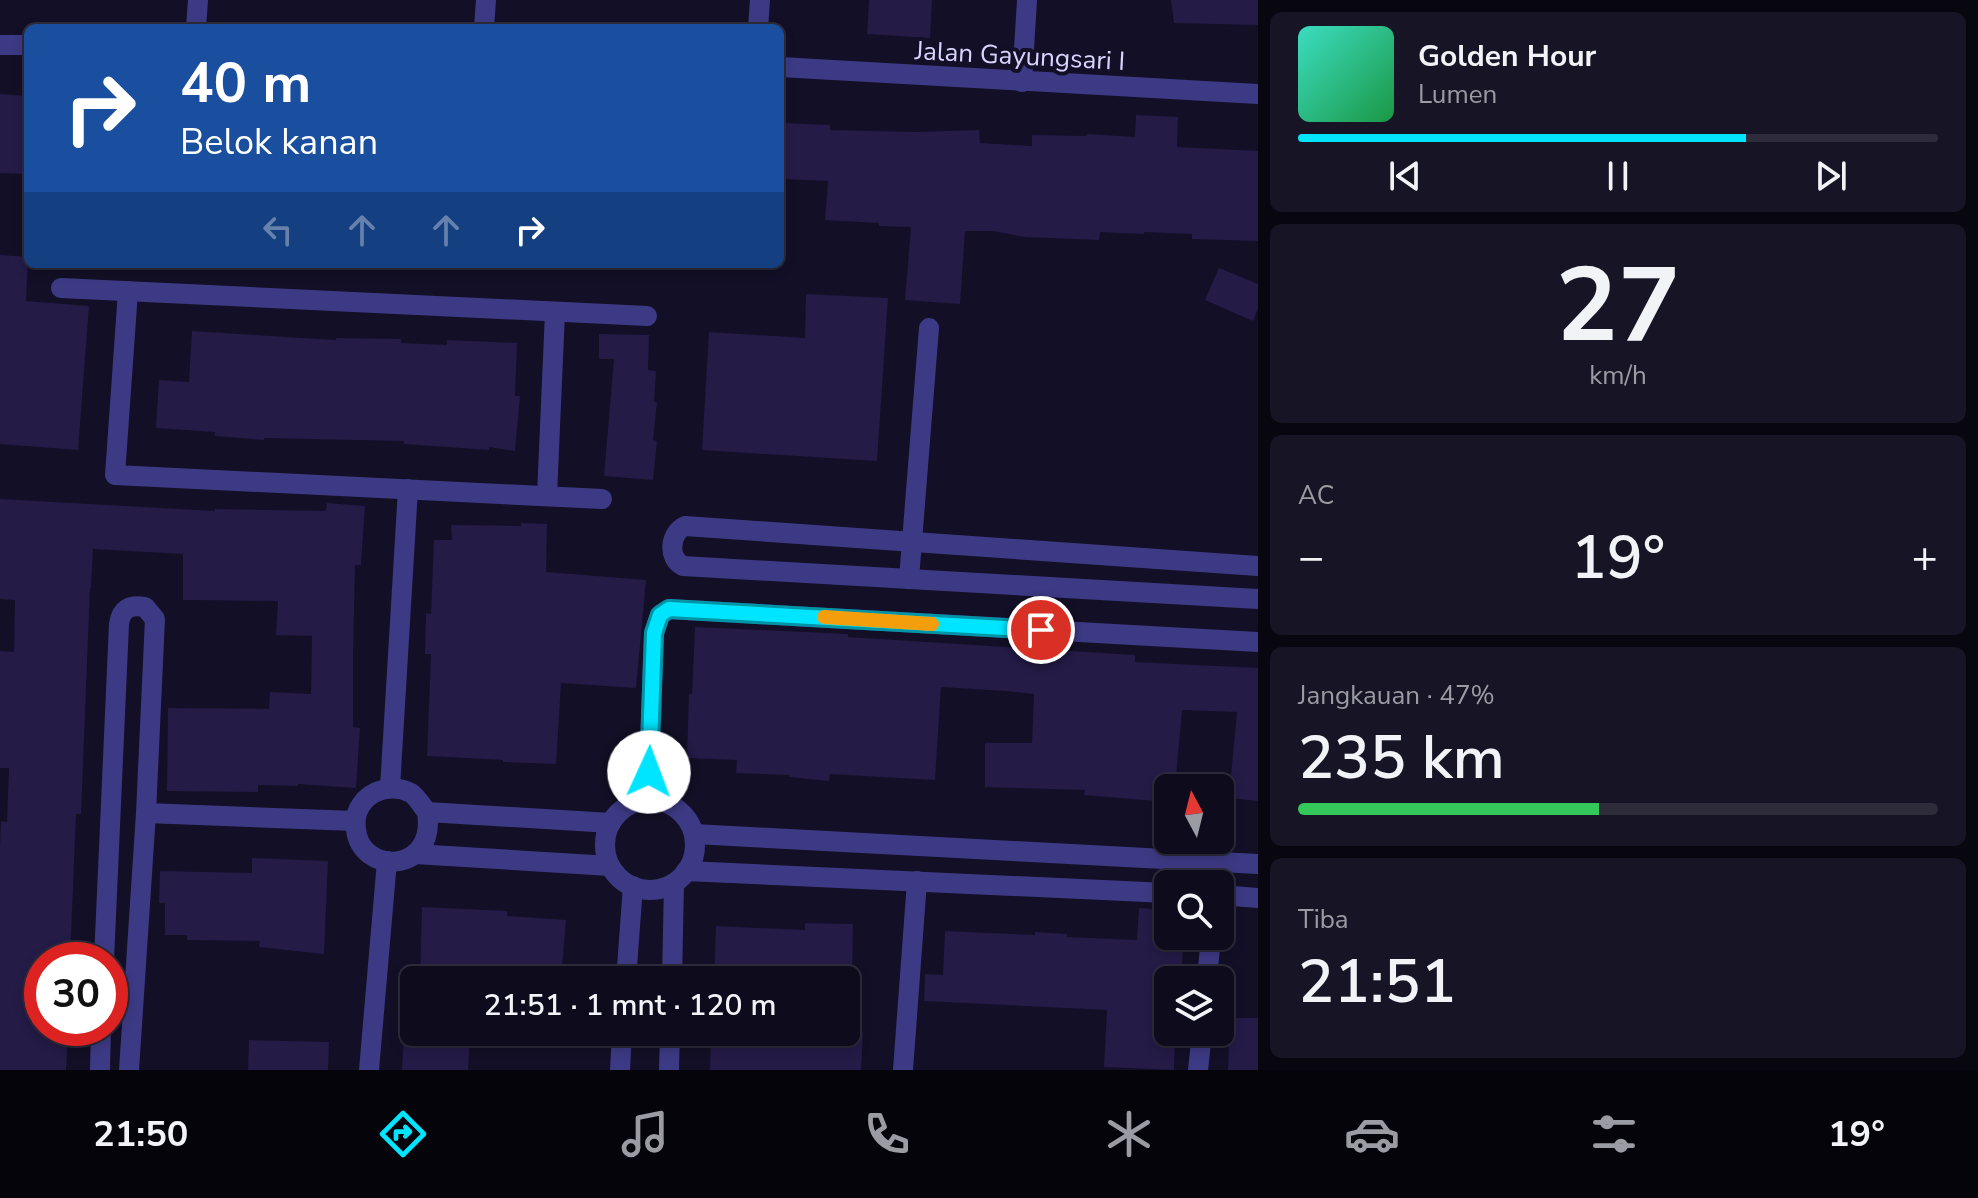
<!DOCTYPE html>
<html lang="id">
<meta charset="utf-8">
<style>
body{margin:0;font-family:"Nunito Sans",sans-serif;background:#171425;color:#f1f3f6;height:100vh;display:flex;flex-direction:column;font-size:30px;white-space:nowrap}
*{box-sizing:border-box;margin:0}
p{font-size:26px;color:#9b9ba3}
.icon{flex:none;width:44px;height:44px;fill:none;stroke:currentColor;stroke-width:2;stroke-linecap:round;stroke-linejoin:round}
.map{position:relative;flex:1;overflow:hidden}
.side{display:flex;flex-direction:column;gap:12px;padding:12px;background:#08060f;width:720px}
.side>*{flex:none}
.banner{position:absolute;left:24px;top:24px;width:760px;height:244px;border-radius:12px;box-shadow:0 4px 12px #0003,0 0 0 2px #2e2b3b;background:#1a4fa0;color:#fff;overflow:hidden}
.needle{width:52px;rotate:353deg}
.buttons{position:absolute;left:1154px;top:774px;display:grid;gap:16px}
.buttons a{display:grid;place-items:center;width:80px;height:80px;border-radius:12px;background:#0e0b1c;box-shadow:0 4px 12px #0003,0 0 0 2px #2e2b3b;font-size:40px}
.speed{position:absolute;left:24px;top:942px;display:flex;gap:16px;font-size:40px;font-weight:700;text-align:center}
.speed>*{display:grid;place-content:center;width:104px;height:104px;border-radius:50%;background:#0e0b1c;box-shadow:0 4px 12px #0003,0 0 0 2px #2e2b3b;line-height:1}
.speed .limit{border:12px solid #d22;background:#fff;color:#111}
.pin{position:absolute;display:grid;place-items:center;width:68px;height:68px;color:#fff;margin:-34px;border:4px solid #fff;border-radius:50%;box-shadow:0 2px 8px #0007}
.me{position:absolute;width:88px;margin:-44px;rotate:2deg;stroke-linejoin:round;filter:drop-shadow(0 0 6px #0008)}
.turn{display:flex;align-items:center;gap:28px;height:168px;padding:0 24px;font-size:36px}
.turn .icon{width:104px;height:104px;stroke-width:2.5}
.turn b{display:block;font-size:56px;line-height:68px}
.lanes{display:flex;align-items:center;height:76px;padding:0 24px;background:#0003;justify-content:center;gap:40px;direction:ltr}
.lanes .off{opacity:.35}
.big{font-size:60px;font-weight:600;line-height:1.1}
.side .widget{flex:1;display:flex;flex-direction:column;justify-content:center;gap:12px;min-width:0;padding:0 28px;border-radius:12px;background:#171425}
.side .dial{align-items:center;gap:0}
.dial b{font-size:104px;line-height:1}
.song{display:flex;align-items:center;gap:24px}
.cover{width:96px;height:96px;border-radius:12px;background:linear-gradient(135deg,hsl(170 70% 55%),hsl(140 70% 35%))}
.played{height:8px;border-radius:4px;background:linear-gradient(90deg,#00e5ff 70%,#2e2b3b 70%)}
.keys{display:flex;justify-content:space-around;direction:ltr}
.heat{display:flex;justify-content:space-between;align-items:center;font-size:44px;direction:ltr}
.charge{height:12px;border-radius:6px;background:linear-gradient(90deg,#34c759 47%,#2e2b3b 0)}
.trip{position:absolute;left:400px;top:966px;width:460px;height:80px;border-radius:12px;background:#0e0b1c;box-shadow:0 4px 12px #0003,0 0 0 2px #2e2b3b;font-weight:600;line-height:80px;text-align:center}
.menu{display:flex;height:128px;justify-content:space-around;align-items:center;background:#06040b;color:#9b9ba3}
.menu .icon{width:56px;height:56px}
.menu .active{color:#00e5ff}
.menu b{font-size:36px;color:#f1f3f6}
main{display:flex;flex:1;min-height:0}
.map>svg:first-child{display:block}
.building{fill:#241b47}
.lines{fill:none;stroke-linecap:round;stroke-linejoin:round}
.minor{stroke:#3d3a85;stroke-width:20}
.route-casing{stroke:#0095a6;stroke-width:20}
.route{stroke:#00e5ff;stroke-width:14}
.slow{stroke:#f59e0b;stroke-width:14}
.labels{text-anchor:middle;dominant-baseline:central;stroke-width:8;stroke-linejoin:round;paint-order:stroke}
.street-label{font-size:26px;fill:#d9d4ff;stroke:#130f26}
</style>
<main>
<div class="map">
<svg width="1258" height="1070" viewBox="0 0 1258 1070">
<rect width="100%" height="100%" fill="#130f26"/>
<!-- building -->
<g class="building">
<path d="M869,0H932L930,38L867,34Z"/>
<path d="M1171,0H1258V25L1174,23Z"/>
<path d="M0,94L28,96L24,174L0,173Z"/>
<path d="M1136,115L1178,117L1177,147L1258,151V241L1192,239V234L1144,232V234L1100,232L1099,240L1024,237L993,231H965L960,304L905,300L911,227L879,226V223L825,220L828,181L782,179L784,123L830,125V130L916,132L979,130L980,143L1032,146V135L1086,136L1087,134L1135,137Z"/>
<path d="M0,255L28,257L26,301L89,306L78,450L0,444Z"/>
<path d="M1219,268L1258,284V308L1253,321L1205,300Z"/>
<path d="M806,294L888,298L877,461L702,450L709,332L805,338Z"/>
<path d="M192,331L336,340V338L401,339V343L447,345V340L517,343L515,396H520L515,451L489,447V450L404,444V441L264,438V440L215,436V432L156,428L159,380L189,382Z"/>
<path d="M599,334L649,335L648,370L656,371L654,402H657L653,440L657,441L653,480L604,476L614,359H599Z"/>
<path d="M0,499L215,511V509L326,511L327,503L365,506L361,565H355L353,657V727L360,728L356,788L298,784V786L258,785V792L167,791L168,708L269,709L270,692L311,694L312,636L276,635L278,601L183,600V554L93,549L91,588H90L81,814H76L70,960H42V1028H68L66,1070H0V846L1,821L7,822L9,768H0V651L14,652L15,600L0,599Z"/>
<path d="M521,523L547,524L546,572L646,580L636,688L561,683L556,764L503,762V760L427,756L431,654H425L426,613L431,614L434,540H452L451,525L521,526Z"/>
<path d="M695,627L848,634V637L1135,655V662L1258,668V801L1229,798L1237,712L1182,710L1175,788H1168V802L1084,795L1085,790L985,787V743H1032L1034,694L1006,691L941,687L935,780L830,774L829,781L789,777V775L736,773L737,760L687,758L689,694H692Z"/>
<path d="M252,858L328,861L324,954L259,947L260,941L187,940V935H165V903H159L160,871L252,873Z"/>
<path d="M422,907L507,911V916L566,920L561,980H420Z"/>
<path d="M1139,908L1168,910L1169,947H1183L1181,980H1168V1032H1175L1174,1070L1104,1067L1107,1010L924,1001L925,974L943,975L945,931L1035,935V932L1067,934V937L1137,940Z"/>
<path d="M805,923L853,924L852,980H714L716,926L805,930Z"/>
<path d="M1230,1018H1258V1070H1228Z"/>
<path d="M404,1032H470L468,1070H402Z"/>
<path d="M711,1032H863L861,1070H710Z"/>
<path d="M249,1040L329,1042L328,1070H248Z"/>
</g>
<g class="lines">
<!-- minor -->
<g class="minor">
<path d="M196,28L198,0"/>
<path d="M484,28L486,0"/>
<path d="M758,28L760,0"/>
<path d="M0,45H28"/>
<path d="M780,67L1258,94"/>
<path d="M1022,82L1027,0"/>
<path d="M61,288L647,316"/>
<path d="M128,291L115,475L602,499"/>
<path d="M547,496L555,312"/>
<path d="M1258,566L685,526C670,533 667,558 683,566L1258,599"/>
<path d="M909,579L929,328"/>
<path d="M390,788L408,489"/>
<path d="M648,800L654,633L660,615L669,609L1258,642"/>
<circle cx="650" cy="845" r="45"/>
<path d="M427,812C437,875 360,875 356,829C355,821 356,812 361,805C371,789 394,784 411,793C417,797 422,806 427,812L611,823"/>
<path d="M146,813L355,821"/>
<path d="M694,834L1258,864"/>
<path d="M415,854L610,866"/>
<path d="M686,871L1168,893"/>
<path d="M1220,895L1258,898"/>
<path d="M104,960L119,624C121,609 130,604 145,607L155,619L146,813L129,1070"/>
<path d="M626,980L633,886"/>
<path d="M672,980L674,883"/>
<path d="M1207,980L1211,936"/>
<path d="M100,1070L101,1028"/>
<path d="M369,1070L387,861"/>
<path d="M620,1070L622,1032"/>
<path d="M669,1070L670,1032"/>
<path d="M903,1070L917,881"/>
<path d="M1198,1070L1202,1032"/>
</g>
</g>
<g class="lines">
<defs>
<path id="route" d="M649,772L654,633L660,615L669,609L1041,630"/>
</defs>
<!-- route casing -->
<use href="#route" class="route-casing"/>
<!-- route -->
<use href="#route" class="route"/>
<!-- slow -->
<path class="slow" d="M824,617L932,624"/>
</g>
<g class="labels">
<!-- street labels -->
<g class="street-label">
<text transform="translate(1020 56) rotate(3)">Jalan Gayungsari I</text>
</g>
</g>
</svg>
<div class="buttons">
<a><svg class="needle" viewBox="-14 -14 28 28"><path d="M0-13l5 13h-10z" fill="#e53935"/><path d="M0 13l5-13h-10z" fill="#9b9ba3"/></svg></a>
<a><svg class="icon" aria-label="search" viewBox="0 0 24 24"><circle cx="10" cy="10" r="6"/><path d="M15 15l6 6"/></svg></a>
<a><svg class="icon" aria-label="layers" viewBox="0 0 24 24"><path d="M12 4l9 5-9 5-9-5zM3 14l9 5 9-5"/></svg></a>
</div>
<div class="speed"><div class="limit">30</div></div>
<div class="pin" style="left:1041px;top:630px;background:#d93025"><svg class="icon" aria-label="arrive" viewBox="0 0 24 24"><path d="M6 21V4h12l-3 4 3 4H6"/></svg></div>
<svg class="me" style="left:649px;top:772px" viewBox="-20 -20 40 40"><circle r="19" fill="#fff"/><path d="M0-13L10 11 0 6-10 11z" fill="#00e5ff"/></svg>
<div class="trip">21:51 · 1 mnt · 120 m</div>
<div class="banner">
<div class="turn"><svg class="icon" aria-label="right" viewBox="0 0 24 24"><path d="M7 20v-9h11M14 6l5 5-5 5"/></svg><div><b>40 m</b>Belok kanan</div></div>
<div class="lanes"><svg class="icon off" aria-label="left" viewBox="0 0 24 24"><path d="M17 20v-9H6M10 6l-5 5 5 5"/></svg><svg class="icon off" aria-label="ahead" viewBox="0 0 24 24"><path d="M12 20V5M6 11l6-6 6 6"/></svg><svg class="icon off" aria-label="ahead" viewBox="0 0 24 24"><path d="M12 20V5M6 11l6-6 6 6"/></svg><svg class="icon" aria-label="right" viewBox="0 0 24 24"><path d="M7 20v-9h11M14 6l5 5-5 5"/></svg></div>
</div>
</div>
<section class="side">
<div class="widget">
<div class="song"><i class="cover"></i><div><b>Golden Hour</b><p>Lumen</p></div></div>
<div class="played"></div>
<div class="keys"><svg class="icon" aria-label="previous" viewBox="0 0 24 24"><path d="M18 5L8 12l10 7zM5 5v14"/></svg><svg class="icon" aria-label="pause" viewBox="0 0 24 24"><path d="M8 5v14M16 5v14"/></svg><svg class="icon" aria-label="next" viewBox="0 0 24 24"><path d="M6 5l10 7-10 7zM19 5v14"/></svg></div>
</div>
<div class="widget dial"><b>27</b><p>km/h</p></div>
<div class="widget"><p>AC</p>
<div class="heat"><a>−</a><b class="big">19°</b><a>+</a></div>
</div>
<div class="widget"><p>Jangkauan · 47%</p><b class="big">235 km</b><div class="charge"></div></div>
<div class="widget"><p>Tiba</p><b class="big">21:51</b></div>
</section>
</main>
<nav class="menu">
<b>21:50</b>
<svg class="icon active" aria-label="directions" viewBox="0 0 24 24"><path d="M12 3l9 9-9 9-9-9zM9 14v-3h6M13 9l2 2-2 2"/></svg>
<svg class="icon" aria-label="music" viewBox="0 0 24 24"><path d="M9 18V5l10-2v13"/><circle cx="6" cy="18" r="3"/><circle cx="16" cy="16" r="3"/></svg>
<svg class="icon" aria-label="phone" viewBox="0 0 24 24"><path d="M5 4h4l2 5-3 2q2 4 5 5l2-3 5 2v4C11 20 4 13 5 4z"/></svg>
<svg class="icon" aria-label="climate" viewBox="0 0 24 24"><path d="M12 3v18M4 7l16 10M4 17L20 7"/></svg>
<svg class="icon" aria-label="car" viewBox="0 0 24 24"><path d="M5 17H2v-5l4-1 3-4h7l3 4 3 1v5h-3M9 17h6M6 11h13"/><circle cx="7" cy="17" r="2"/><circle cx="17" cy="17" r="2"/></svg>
<svg class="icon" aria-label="filters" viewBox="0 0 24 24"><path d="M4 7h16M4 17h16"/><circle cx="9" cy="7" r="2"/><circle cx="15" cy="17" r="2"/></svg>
<b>19°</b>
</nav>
